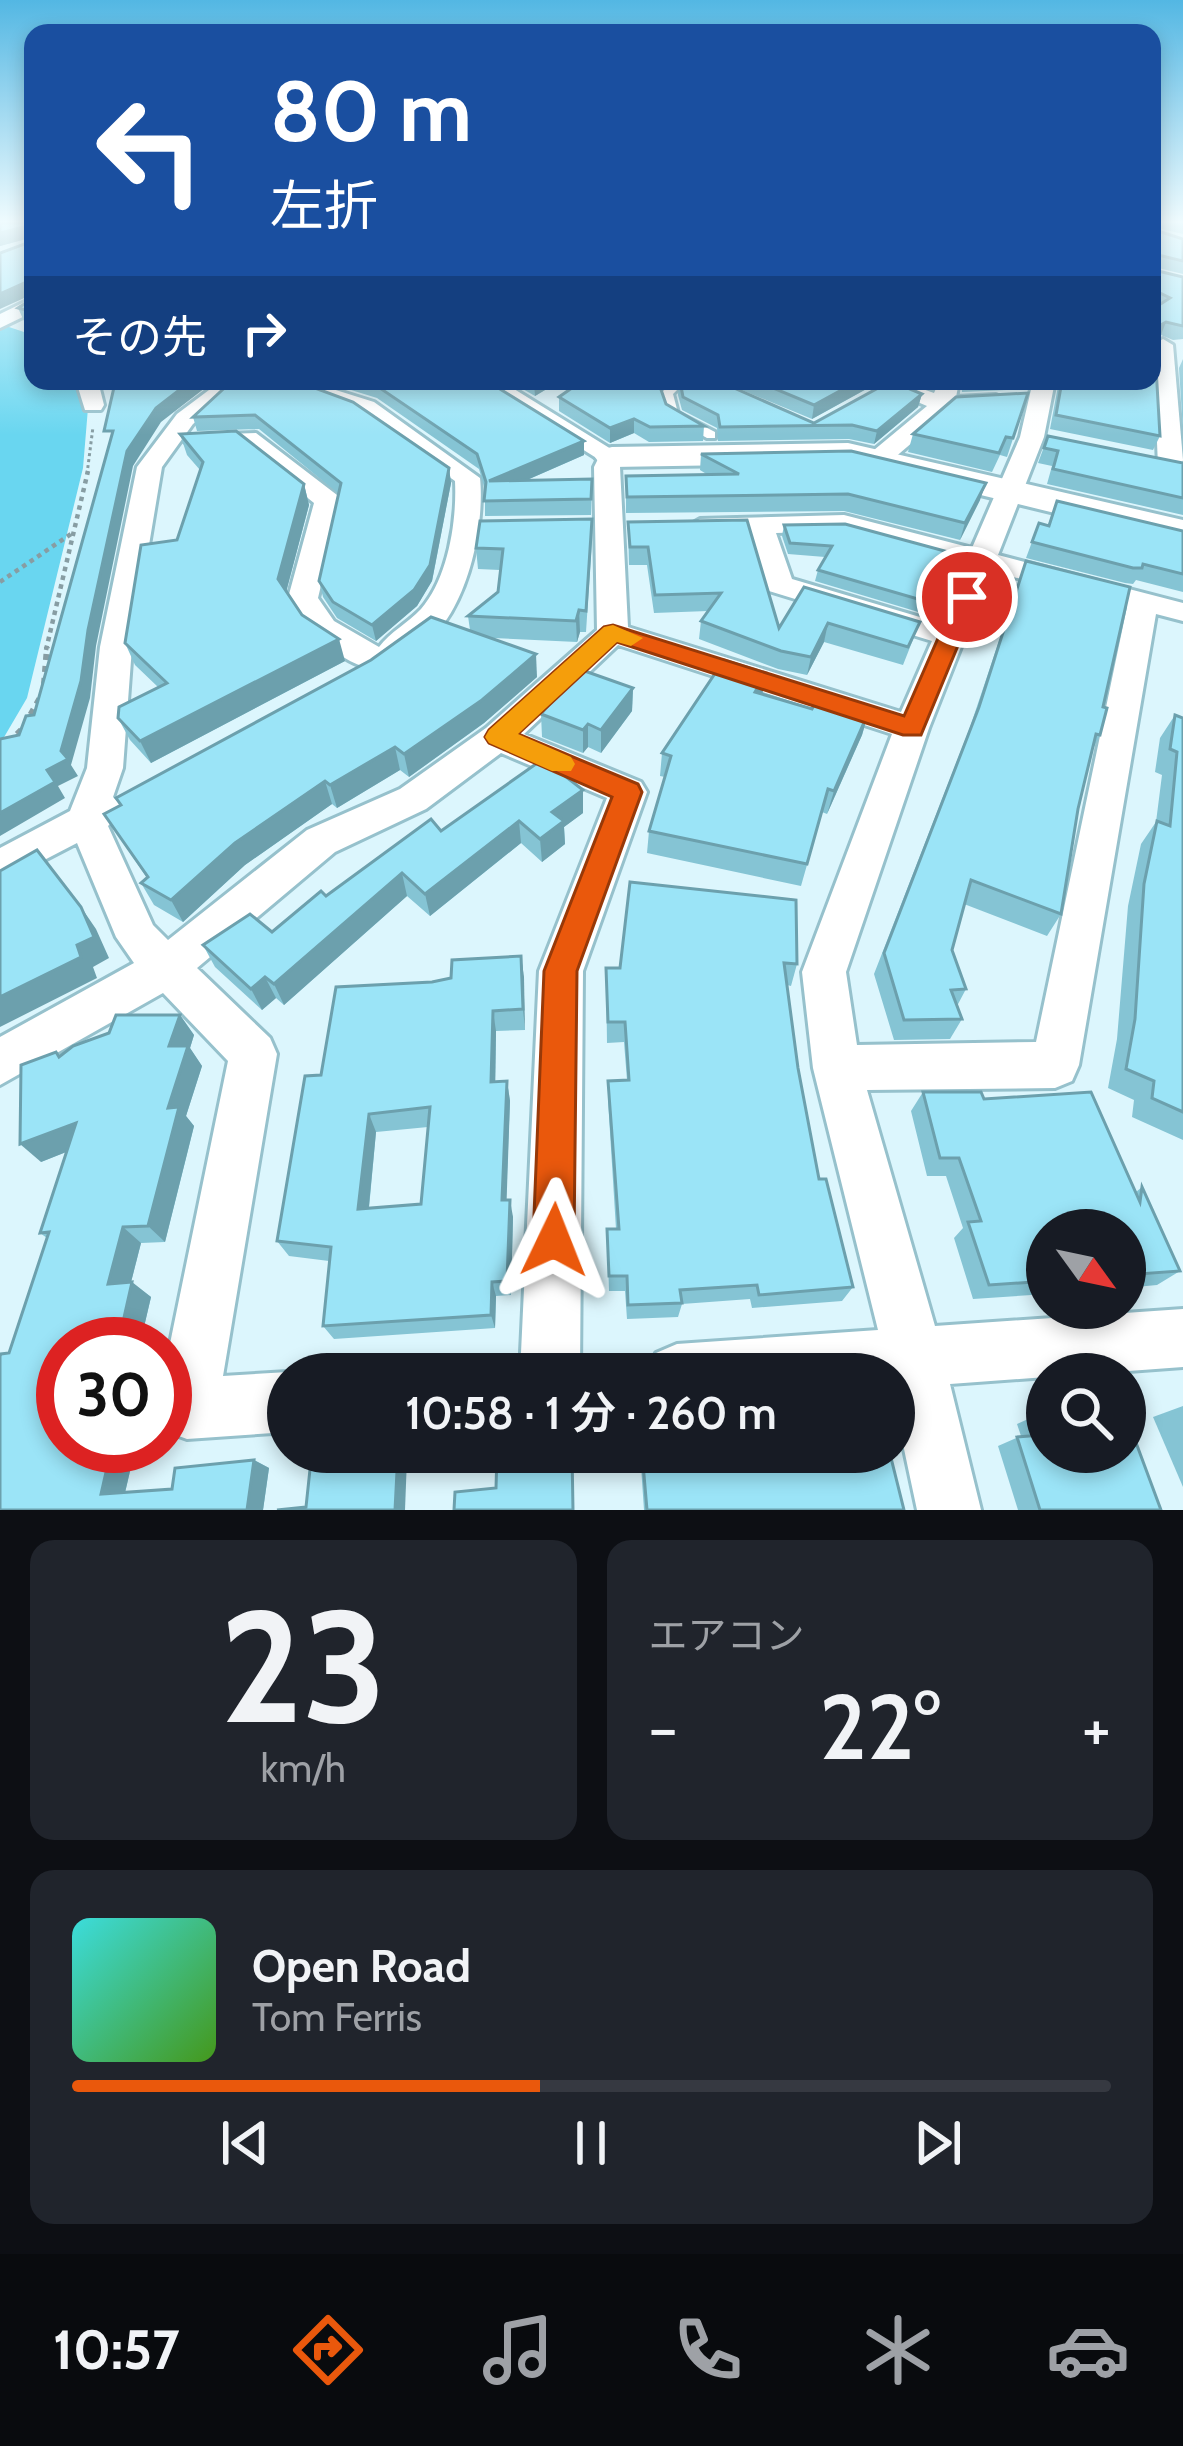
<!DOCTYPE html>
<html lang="ja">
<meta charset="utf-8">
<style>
body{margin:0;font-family:Cabin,"Noto Sans JP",sans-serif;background:#20242c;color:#f1f3f6;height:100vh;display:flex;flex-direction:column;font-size:45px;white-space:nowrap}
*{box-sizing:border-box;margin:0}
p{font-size:39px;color:#9ea1a6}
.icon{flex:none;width:66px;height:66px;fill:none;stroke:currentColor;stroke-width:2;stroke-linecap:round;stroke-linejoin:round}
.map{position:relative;height:1510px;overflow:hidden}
.drawer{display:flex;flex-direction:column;gap:30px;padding:30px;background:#0d0f14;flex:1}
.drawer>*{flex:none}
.banner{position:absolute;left:24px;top:24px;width:1137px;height:366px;border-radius:24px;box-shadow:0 6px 18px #0003;background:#1a4fa0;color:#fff;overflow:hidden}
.needle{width:78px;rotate:123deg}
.tools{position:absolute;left:1026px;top:1209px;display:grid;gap:24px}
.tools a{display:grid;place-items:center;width:120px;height:120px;border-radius:50%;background:#171b24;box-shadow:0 6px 18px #0003;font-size:60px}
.speed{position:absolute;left:36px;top:1317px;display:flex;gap:24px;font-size:60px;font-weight:700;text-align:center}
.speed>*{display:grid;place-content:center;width:156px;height:156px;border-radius:50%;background:#171b24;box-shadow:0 6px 18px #0003;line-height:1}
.speed .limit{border:18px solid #d22;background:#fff;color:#111}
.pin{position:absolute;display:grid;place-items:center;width:102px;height:102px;color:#fff;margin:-51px;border:6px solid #fff;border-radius:50%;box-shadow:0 3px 12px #0007}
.me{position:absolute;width:132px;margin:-66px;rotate:2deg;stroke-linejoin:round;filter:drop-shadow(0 0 9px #0008)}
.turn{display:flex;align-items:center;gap:42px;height:252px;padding:0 48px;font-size:54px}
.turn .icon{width:156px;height:156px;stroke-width:2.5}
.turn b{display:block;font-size:84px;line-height:102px}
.then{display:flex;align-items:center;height:114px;padding:0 48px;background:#0003;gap:24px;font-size:45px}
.big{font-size:90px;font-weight:600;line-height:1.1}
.drawer .widget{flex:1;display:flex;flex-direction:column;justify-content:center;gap:18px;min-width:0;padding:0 42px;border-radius:24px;background:#20242c}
.drawer .dial{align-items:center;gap:0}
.dial b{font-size:156px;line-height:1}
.song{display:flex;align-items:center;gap:36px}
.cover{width:144px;height:144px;border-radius:18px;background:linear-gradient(135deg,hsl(180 70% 55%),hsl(100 70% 35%))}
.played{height:12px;border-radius:6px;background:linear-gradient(90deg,#ea580c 45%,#363941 45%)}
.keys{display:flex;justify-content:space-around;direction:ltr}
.heat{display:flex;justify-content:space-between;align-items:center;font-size:66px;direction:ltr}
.drawer .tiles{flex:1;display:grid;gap:30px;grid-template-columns:1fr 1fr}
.widget:last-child{grid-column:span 2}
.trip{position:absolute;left:267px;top:1353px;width:648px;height:120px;border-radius:60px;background:#171b24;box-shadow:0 6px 18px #0003;font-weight:600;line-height:120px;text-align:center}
.menu{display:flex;height:192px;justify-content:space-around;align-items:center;background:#090b0e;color:#9ea1a6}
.menu .icon{width:84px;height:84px}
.menu .selected{color:#ea580c}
.menu b{font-size:54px;color:#f1f3f6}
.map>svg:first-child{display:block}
.green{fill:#69d6f0}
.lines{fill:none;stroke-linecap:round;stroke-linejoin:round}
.lane-casing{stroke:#96c1cc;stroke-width:6}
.street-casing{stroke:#96c1cc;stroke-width:6}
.secondary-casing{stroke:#96c1cc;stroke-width:6}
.path-far2{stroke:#879da3;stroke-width:3;stroke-dasharray:3 3;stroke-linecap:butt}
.path-far1{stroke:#879da3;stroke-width:4.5;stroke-dasharray:4.5 4.5;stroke-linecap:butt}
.path{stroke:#879da3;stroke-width:6;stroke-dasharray:6 6;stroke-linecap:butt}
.lane{fill:#fff;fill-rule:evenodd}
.street{fill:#fff;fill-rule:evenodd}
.secondary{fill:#fff;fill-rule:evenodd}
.wall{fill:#85c4d4;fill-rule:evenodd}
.shaded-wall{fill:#6ca0ad}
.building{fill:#9be4f7;stroke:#6ca0ad;stroke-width:3;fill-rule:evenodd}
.route{fill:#ea580c;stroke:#983908;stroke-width:3}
.slow{fill:#f59e0b}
</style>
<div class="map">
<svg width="1183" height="1510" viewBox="0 0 1183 1510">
<rect width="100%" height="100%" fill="#dcf6fd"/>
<!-- green -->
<path class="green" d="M0,324L33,335V381H81L88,408L83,468L27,698L0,744Z"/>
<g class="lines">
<defs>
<path id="lane" d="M674,381H686L673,394L678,413L715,432V438H707L669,417L661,393Z"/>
<g id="street">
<path d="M33,298V312L0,328V314Z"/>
<path d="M1163,339L1173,345L1183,460L1180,471L1171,474L1158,466L1153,345Z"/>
<path d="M76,381H98L104,405L101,410H85Z"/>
<path d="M221,381H246L193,424L162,467L132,647L123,768L113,797L125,809L108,826L153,925L168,940L307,830L400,789L486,728L597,630L594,467L598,459L474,381H501L624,457L620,467L628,627L901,712L932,641L769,591L749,534L700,535L686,527L700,519L844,515L972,548L1020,437L1033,381H1055L1044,437L998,555L1183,603V621L1156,614L1079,1065L1072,1081L1055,1088L867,1090L935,1326L1183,1309V1367L950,1384L981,1510H917L894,1402V1374H647L656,1353L677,1344L878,1330L813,1068L802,972L892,734L618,645L524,734L641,782L647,792L583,971L580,1374H520L539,971L607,798L501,753L426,809L335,852L197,968L270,1038L277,1054L223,1376L288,1372L294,1374H288V1432L187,1439L165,1431V1368L228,1061L163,993L0,1085V1037L134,963L116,937L77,843L0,883V848L70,811L87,768L100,647L137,467L177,414ZM843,531L965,564L940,623L792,579L776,533ZM991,571L1127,607L1036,1042L857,1045L846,972L929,728Z"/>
<path d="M274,381H307L374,402L480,478C486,535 460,649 392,658L388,667C350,678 306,627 288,598L314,503L243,446L197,449L185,442L197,435L256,433L337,495L341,501L318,598L334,621L379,647C390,632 408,623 421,609C448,578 457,521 455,481L358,412Z"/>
<path d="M868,381H900L934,393L939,382L949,381L958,387L956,397L996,395L1007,402L996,409L949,411L886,465L877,467L865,460L868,455L927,406Z"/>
</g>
<path id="secondary" d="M848,443L1183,520V544L848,463L612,467L600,464L595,457L600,450L612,447Z"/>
</defs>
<!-- lane casing -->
<use href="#lane" class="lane-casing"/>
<!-- street casing -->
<use href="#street" class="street-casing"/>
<!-- secondary casing -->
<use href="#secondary" class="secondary-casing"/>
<!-- path-far2 -->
<path class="path-far2" d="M87,474L93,427"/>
<!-- path-far1 -->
<g class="path-far1">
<path d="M0,582L71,534"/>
<path d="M46,650L88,471"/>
</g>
<!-- path -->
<g class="path">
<path d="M44,684L47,647"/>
<path d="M0,751L23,728L41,696"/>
</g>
<!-- lane -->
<use href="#lane" class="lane"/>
<!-- street -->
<use href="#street" class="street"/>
<!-- secondary -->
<use href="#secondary" class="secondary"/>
</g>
<!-- wall -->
<g class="wall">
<path d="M0,223H33V324L24,321L18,308L32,299L30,238L0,246Z"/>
<path d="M1152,223H1183V234L1153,227L1152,229L1183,239V274L1154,267V270L1183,277V339L1173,340L1161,335L1152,340Z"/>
<path d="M1183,359V431L1179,368Z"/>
<path d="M232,381L449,468L451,483L432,581L417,606L376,641L337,618L323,597L319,581L339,494L259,429L197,431L193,417Z"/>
<path d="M322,381H487L584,441V455L527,480L592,479L591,515L485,516V490L479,469L377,398Z"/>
<path d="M509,381H560L535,396Z"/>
<path d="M720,381H871L870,387L812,419Z"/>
<path d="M913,381H936L932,387Z"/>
<path d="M956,381H1029L1026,389L962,392L961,383Z"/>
<path d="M1059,381H1152L1160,436L1153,450L1050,429Z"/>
<path d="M679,382L814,423L922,394L918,407L874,444L849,439L718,441L717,428L682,410L678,395Z"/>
<path d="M661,390L666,404L704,426L703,441L649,442L634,433L610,443L559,411V397Z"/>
<path d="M1028,393L1007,457L1000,455L992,472L908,452L913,434Z"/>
<path d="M180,434L304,484L309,505L286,592L302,615L345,661L151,763L130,740L118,718L158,687L135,665L125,643L177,540L200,470L187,455Z"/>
<path d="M1048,436L1183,463V515L1047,484L1052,466L1038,463Z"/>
<path d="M701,454L980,500L960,540L844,511L626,513V476L708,475L700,470Z"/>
<path d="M1057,501L1183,531V592L1136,580L1133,584L1125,583L1026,558L1039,523L1048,525Z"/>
<path d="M628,522L779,628L804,587L920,622L903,665L824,642L807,675L778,669L699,639L701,621L708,611L654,613L647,565H629Z"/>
<path d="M784,525L949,564L925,614L815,581L818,570L825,557L788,554L782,536Z"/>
<path d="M592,540L586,632H580L577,642L493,638L537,677L484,723L409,777L400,770L337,808L332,804L245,865L183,922L154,905L141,883L147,878L104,814L120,806L116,798L470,630L468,616L498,592L500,570L478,569L476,548Z"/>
<path d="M1026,561L1103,707L1100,735L1092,751L1078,809L1061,914L1047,936L964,904L952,950L966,989L957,1006L962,1019L950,1039L894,1040L874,974L969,730Z"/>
<path d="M766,673L762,694L812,709L869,711L862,735L827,814L822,812L801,886L647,853L649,831L665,777L660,776L662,753Z"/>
<path d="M633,688L632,711L601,753L588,747L583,753L542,737L541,714Z"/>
<path d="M1175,715L1183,718V1140L1132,1117L1134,1100L1108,1088L1117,1039L1128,906L1141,844L1156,822L1162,775L1155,772L1160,738Z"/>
<path d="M583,813L564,827L565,844L542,862L521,843L430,916L407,896L284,1005L276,998L262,1010L215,967L203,945L272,932L326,896L441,831Z"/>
<path d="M630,882L797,964L791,986L787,985L798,1068L819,1179L853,1287L842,1301L752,1308L750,1299L682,1304L678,1317L627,1319L625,1291H609L607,1229H616L608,1100V1081L627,1080L624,1042L607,1043L606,968H620Z"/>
<path d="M521,956L525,1030L496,1031L495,1082L507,1081L510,1101L506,1200L513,1217L511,1295L496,1296L495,1328L334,1339L323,1326L329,1261L289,1256L277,1241L321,1075L451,978ZM428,1127L421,1204L369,1208L376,1132Z"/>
<path d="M180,1015L194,1035L190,1048L202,1066L186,1116L194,1126L165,1242L141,1243L131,1282L151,1297L140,1344H63V1446H118V1448L134,1454L125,1493L172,1489L254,1460L269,1468L263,1510H0L9,1353L47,1238L40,1233L66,1152L41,1162L59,1057Z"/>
<path d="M923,1092L984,1099L1136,1192L1142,1187L1180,1271L1157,1285L1125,1288V1230H1047V1294L973,1299L954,1238L963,1228L946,1176H927L911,1111Z"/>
<path d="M1183,1406V1487L1153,1417Z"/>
<path d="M1037,1415L1161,1510H1018L998,1446L1021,1436L1017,1424Z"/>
<path d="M640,1452H851L852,1458L904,1510H644Z"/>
</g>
<!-- shaded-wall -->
<g class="shaded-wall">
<path d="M31,225L33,237L0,246V233Z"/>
<path d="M29,281L33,294L0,309V294Z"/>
<path d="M1166,322L1161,335L1152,340L1157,327Z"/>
<path d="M191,381H214L161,422L133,466L96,646L90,698L71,765L78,776L58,786L65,798L0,836V813L47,770L61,751L127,451L156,408Z"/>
<path d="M560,381L535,396L534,382Z"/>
<path d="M657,381H670L657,394Z"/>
<path d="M858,381H871L870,387L812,419L814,405Z"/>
<path d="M922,394L918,407L874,444L877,431Z"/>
<path d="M634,419V433L610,443V428Z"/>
<path d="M584,441V455L490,496L489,481Z"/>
<path d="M449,468L451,483L432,581L417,606L376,641L372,625Z"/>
<path d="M986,483L980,500L960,540L965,523Z"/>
<path d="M304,484L309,505L284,600L278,579Z"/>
<path d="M579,610L580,632L577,642L576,621Z"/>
<path d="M828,623L824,642L807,675L811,657Z"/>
<path d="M339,639L345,661L151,763L140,741Z"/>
<path d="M536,654L537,677L484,723L409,777L404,754Z"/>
<path d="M766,673L762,696L755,692Z"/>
<path d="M633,688L632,711L601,753V730Z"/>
<path d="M869,711L862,735L827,814L834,791Z"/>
<path d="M588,724V747L583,753V730Z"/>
<path d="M395,747L400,770L337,808L330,785Z"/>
<path d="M325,781L332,804L245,865L183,922L171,900L235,843Z"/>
<path d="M583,790V813L564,827L565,844L542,862L540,839L552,812Z"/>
<path d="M519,821L521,843L430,916L425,894Z"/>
<path d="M402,873L407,896L284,1005L274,984Z"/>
<path d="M81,907L96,929L109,958L93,967L97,978L0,1027V997Z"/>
<path d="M521,956L524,977L525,1030L523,1009Z"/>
<path d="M265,977L276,998L262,1010L251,989Z"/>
<path d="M493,1011L496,1031L495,1101L491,1082Z"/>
<path d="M180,1015L194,1035L190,1048L202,1066L186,1116L194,1126L165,1242L148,1226L168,1108L169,1046Z"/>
<path d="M507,1081L510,1101L506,1217L502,1200Z"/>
<path d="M369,1114L376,1132L367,1226L358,1209Z"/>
<path d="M76,1123L94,1141L41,1162L20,1144Z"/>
<path d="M510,1200L513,1217L511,1295L507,1281Z"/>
<path d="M123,1227L141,1243L127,1298L108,1284Z"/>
<path d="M132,1282L151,1297L140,1344H118Z"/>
<path d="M492,1282L496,1296L495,1328L491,1315Z"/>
<path d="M94,1446H118V1448L134,1454L123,1501L101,1494Z"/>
<path d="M398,1452L407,1458L405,1510H395Z"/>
<path d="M254,1460L269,1468L263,1510H247Z"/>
</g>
<!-- building -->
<g class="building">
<path d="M0,223H33V312L18,308L32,299L29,281L0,294V253L30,242L31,225L0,233Z"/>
<path d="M1152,223H1154L1152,229L1183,239V261L1154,254V270L1183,277V326L1166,322L1157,327L1152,328ZM1156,291L1170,298L1159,305L1153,301Z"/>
<path d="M1152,349L1155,350L1160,436L1056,415L1062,381H1152Z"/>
<path d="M121,381H191L156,408L127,451L88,630L81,681L61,751L68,759L47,770L55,782L0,813V739L19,735L26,716L34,715L113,431H104L115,383Z"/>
<path d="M232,381H296L353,402L449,468L430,565L414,590L372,625L333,602L319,581L341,483L255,415L193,417Z"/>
<path d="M364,381H487L584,441L489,481L592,479L591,499L484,501L486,482L477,454L374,384Z"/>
<path d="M582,381H658L666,404L704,426L650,427L634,419L610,428L559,397Z"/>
<path d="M680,381H718L814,423L891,381L922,394L877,431L852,425L720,427L718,415L683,397Z"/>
<path d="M756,381H858L814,405Z"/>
<path d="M1028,393L1013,438L1006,437L999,453L913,434L956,397Z"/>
<path d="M236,431L304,484L278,579L302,615L339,639L140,741L118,718L119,707L167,683L125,643L141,545L177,540L203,462L180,434Z"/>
<path d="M1048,436L1183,463V498L1053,469L1058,451L1044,448Z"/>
<path d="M851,451L986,483L965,523L848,494L627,497L626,476L739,474L701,454Z"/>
<path d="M1057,501L1183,531V574L1143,564L1142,568H1133L1032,542L1039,523L1049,526Z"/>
<path d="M592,519L586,611L579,610L576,621L468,616L498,592L503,549L476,548L480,521Z"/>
<path d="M747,520L779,628L804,587L920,622L908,647L828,623L811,657L781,651L701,621L721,593L655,595L648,547H630L628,522Z"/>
<path d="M845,524L952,553L928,602L818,570L832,546L790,543L784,525Z"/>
<path d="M1026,561L1130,587L1103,707L1107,708L1100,735L1096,734L1078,809L1061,914L971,880L952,950L966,989L951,990L962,1019L904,1020L884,953L979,707Z"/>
<path d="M431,617L536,654L482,700L404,754L395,747L330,785L325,781L235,843L171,900L141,883L148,877L104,814L121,805L116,798L371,660Z"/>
<path d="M724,660L766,673L755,692L812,709L819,695L869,711L834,791L828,789L807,864L649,831L671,756L662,753Z"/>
<path d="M579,669L633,688L601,730L588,724L583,730L541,714Z"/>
<path d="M1175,715L1183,718V1112L1152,1098L1154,1081L1126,1069L1135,1019L1144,884L1157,821L1170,826L1177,752L1170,749Z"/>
<path d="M543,759L583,790L552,812L564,821L540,839L519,821L425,894L402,873L274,984L265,977L251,989L203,945L250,914L272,932L321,891L326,896L431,819L441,831Z"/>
<path d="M37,850L81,907L94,937L77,945L81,957L0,997V871Z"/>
<path d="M630,882L796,900L797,964L784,963L798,1068L819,1179H826L853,1287L759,1295L757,1285L680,1290L682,1303L628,1305L627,1276H609L607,1229H619L608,1081L629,1080L625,1022H608L606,968H620Z"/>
<path d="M521,956L523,1009L493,1011L491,1082L507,1081L502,1200H510L507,1281L492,1282L491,1315L323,1326L331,1247L277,1241L305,1076L321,1075L336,987L432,982L451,978L452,960ZM430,1107L421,1204L358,1209L369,1114Z"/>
<path d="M116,1015H180L169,1046H188L168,1108L179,1107L148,1226L123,1227L108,1284L132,1282L118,1344H63V1446H94V1448L112,1446L101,1494L172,1489L175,1468L254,1460L247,1510H0V1356L1,1354L9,1353L49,1232L40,1233L76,1123L20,1144L21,1065L56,1052L59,1057L73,1046L109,1033Z"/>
<path d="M923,1092H981L984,1099L1091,1092L1140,1202L1142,1187L1180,1271L1125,1275V1230H1047V1281L989,1285L968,1222L981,1221L959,1158H940Z"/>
<path d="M1125,1413L1161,1510H1040L1017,1437L1043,1435L1037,1415L1047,1414V1452H1125Z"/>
<path d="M380,1452H398L395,1510H277L306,1507L311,1460Z"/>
<path d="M519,1452H572L573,1510H454L455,1492L496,1488L497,1454Z"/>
<path d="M642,1452H851L852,1458L890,1454L904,1510H647Z"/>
</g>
<!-- sky -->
<linearGradient id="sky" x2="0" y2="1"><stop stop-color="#53b7e3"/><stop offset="0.51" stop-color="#effbfe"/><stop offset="1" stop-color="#effbfe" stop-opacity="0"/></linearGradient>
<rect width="1183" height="435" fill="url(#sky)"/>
<!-- route -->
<path class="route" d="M967,590L978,597L921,735H903L617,642L518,734L638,784L642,792L577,971L574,1240L568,1254L554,1260L539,1254L533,1240L544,971L612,797L489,743L485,737L489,730L604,627L613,625L904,716L956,597Z"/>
<!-- slow -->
<path class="slow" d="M613,625L643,638L631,646L617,642L518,734L571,757L575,764L571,771H552L489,743L485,737L489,730L604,627Z"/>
</svg>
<div class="tools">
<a><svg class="needle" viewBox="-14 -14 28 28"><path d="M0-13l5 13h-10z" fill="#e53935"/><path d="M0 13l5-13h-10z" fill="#9ea1a6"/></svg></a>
<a><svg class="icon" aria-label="search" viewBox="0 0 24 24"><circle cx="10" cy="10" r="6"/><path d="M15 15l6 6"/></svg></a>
</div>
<div class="speed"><div class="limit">30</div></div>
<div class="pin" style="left:967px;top:597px;background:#d93025"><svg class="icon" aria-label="arrive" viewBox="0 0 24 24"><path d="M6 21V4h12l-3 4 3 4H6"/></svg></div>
<svg class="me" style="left:554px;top:1240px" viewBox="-20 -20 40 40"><path d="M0-17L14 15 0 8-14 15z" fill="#ea580c" stroke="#fff" stroke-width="4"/></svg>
<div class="trip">10:58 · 1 分 · 260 m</div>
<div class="banner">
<div class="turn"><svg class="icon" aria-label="left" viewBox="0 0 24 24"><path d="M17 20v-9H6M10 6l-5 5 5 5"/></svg><div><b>80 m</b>左折</div></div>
<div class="then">その先<svg class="icon" aria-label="right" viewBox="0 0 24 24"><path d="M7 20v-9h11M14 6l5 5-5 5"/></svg></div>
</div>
</div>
<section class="drawer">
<div class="tiles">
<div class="widget dial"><b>23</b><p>km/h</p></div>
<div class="widget"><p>エアコン</p>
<div class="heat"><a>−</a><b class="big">22°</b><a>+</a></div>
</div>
<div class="widget">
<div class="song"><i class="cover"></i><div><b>Open Road</b><p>Tom Ferris</p></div></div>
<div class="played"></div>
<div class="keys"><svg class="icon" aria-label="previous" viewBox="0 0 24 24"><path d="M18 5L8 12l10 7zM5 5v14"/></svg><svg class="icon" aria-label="pause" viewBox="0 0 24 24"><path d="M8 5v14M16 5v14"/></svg><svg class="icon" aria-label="next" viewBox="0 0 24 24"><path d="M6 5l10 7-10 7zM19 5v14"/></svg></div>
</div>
</div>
</section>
<nav class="menu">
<b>10:57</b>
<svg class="icon selected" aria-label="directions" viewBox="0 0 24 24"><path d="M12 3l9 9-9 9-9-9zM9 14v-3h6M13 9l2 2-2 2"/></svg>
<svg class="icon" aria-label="music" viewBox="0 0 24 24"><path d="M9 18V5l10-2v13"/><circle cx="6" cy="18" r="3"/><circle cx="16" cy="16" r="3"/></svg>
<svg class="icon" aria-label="phone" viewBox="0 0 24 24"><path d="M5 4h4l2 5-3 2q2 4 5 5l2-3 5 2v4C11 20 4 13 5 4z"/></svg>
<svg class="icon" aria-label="climate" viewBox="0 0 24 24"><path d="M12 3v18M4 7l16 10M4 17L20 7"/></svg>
<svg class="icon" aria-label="car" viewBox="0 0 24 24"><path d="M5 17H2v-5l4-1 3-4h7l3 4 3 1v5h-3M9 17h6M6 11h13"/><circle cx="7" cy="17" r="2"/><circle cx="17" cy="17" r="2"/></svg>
</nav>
